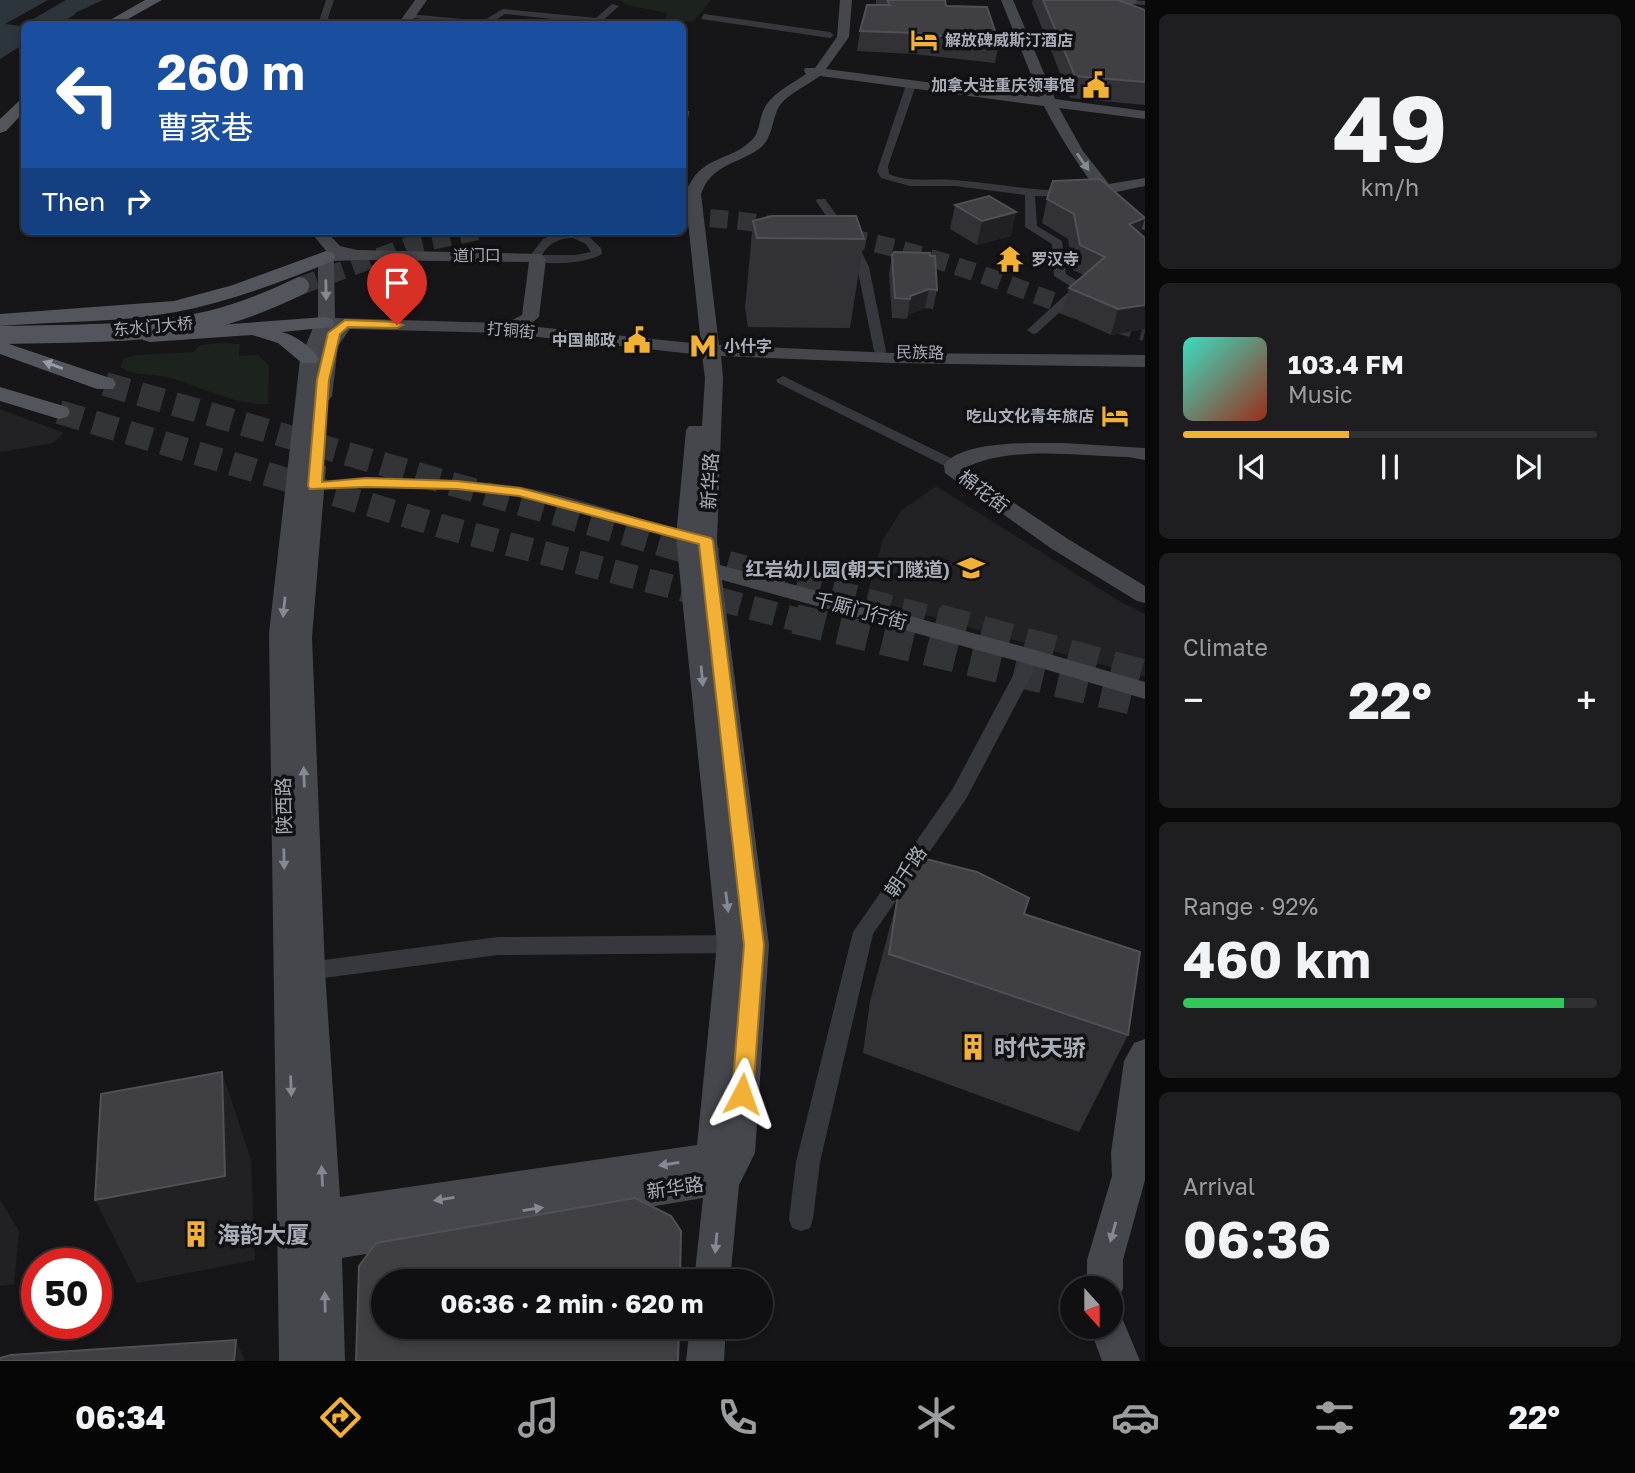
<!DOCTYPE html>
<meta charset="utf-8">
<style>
body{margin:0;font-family:"Golos Text","Noto Sans SC",sans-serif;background:#1e1e20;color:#f1f3f6;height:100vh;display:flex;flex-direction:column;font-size:26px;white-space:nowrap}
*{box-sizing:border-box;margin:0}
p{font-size:23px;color:#9c9d9f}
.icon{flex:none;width:38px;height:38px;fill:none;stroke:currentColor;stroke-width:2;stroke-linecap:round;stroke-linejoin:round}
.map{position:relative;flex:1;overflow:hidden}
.side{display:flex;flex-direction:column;gap:14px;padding:14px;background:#09090a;width:490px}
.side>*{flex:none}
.top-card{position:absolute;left:21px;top:21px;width:665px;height:214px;border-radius:10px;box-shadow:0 4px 10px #0003,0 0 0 2px #303032;background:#1a4fa0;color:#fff;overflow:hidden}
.needle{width:46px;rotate:159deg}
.tools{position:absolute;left:1060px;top:1276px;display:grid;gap:14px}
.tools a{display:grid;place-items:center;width:63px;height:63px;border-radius:50%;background:#101012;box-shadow:0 4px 10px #0003,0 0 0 2px #303032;font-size:35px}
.speed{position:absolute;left:21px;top:1248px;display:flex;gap:14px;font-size:35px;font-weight:700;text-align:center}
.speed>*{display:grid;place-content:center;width:91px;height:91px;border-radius:50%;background:#101012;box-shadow:0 4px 10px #0003,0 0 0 2px #303032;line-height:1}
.speed .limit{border:10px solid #d22;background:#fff;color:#111}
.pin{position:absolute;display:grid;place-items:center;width:60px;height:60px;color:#fff;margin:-72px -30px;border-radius:50% 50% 50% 0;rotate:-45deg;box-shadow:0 0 7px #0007}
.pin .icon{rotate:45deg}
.me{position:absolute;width:77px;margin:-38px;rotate:4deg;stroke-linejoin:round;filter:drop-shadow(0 0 5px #0008)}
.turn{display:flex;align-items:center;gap:24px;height:147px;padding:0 21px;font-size:32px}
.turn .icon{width:91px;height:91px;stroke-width:2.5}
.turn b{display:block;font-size:49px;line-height:60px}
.then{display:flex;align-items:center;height:66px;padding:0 21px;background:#0003;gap:14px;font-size:26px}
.big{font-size:52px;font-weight:700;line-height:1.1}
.side .tile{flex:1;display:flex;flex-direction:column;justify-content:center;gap:10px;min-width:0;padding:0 24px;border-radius:10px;background:#1e1e20}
.side .dial{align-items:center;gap:0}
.dial b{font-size:91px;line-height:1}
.song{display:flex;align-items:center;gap:21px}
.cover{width:84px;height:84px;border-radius:10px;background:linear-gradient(135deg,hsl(170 70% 55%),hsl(10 70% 35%))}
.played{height:7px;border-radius:4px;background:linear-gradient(90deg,#f2b134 40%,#303032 40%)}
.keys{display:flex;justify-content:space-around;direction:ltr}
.heat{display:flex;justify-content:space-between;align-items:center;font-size:38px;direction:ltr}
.charge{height:10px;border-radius:5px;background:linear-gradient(90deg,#34c759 92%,#303032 0)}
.trip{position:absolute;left:371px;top:1269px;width:402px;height:70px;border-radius:35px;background:#101012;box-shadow:0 4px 10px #0003,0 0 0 2px #303032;font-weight:700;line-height:70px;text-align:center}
.dock{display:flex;height:112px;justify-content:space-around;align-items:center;background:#060607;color:#9c9d9f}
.dock .icon{width:49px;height:49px}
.dock .selected{color:#f2b134}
.dock b{font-size:32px;color:#f1f3f6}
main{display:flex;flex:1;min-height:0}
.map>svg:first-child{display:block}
.built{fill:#222225}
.green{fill:#1c231d}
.water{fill:#2c353c}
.pier{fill:#161618}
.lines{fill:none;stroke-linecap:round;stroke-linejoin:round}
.primary-tunnel-far2{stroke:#333438;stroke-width:18;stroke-dasharray:18 10;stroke-linecap:butt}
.primary-tunnel-far1{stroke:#333438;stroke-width:24;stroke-dasharray:24 12;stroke-linecap:butt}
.primary-tunnel{stroke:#333438;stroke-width:30;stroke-dasharray:30 15;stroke-linecap:butt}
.street{fill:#37383d;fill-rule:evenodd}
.secondary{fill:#45474d;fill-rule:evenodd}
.primary{fill:#53555c;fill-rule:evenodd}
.primary-bridge{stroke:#53555c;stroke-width:18}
.wall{fill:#323236}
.shaded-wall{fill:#212124}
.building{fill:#3f3f44;stroke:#4f5156;stroke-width:2}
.oneway{fill:#858993}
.oneway2{fill:#979ba6}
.route{fill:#f2b134;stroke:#9d7322;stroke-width:2}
.labels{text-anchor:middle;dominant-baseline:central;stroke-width:7;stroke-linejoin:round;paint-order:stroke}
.far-poi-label{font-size:16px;font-weight:bold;fill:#a8adb8;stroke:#111113;text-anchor:start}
.far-street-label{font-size:16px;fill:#a8adb8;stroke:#111113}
.street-label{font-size:19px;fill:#a8adb8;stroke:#111113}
.poi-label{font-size:19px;font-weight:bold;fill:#a8adb8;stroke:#111113;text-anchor:end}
.near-poi-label{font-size:23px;font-weight:bold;fill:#a8adb8;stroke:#111113;text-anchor:start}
</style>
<main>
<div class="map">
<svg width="1145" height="1361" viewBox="0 0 1145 1361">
<rect width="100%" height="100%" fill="#161618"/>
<!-- built -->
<g class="built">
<path d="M0,409L64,433L53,443L0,452Z"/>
<path d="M936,486L1119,601L1145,614V677L866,598L883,539L902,510Z"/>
</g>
<!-- green -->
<g class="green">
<path d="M621,0H711L693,22L665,19L667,13L626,5Z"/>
<path d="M224,343L240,344L239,356L258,355L269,365L268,404C231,405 198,384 162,376C146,373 135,377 121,367L123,359L137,355L194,352L200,345Z"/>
</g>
<!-- water -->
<path class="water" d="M0,0H103L75,13L76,14L58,24H24V44L0,59Z"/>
<!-- pier -->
<path class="pier" d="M48,0H66L21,26L5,24Z"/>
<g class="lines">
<!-- primary-tunnel-far2 -->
<g class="primary-tunnel-far2">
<path d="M682,216C776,222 869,237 959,267C1022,287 1081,315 1145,332"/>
<path d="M300,286L408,246L478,231"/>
</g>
<!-- primary-tunnel-far1 -->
<g class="primary-tunnel-far1">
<path d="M105,384L695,554L944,621"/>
<path d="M59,412L448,528L802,621"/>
</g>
<!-- primary-tunnel -->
<g class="primary-tunnel">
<path d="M795,619L1145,703"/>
<path d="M938,619L1145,675"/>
</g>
<!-- street -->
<g class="street">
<path d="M326,0H334L326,24H318Z"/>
<path d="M1130,0L1145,1V5L1129,4Z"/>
<path d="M612,4L619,6L599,24L505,14L490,24H463L405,17L409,14L483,21L503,9L596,18Z"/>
<path d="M704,14L830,32L834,35L830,38L701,19Z"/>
<path d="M911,82L916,85L888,166L889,174C910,183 932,178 954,180C993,183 1031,191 1070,191L1075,194L1070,197L1035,196L1037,226L1062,241L1066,274L1087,287L1037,333L1033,334L1027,330L1073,288L1054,276L1052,244L1025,227V195L955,186H910L881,178L877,171L906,85Z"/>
<path d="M817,199H825L858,245L869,267L886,351L885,354L880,355L874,351L857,267L846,245L816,201Z"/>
<path d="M564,231L586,234L601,248L602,254C588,263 542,268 529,257L543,239ZM573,238L586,244L591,252L575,255H542C549,243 559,238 573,238Z"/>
<path d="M783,376L959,462L961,465L959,468H949L778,383L776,380Z"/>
<path d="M365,479C423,478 481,479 538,490C594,502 649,523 705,537L707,540L699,545C645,531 593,511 539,499C465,484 389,486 314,490L307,486L314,482Z"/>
<path d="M1032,651L1041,657L966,799L873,934L820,1162L813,1219L810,1228L801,1231L792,1228L789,1219L796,1162L853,932L952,790L1023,657Z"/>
<path d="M740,935L747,938L751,944L747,950L740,953L498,955L301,981L293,978L290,972L293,966L301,963L498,937Z"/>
</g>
<!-- secondary -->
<g class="secondary">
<path d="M415,0H427L410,24H398Z"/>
<path d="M840,0H852L849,37L826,69L1040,97L1001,0H1013L1055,99L1145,111V119L1059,108L1083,151L1109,184L1145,178V186L1116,192L1145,217V230C1110,221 1060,138 1044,106L820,76C808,85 789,93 780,105C771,119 774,138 759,149C736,165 712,164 701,194L719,345L892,353L1145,355V367L892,363L721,356L723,378L717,541L720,565L1032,649L1145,682V699L1024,663L722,580L769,945L755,1153L739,1185L730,1281H694L703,1198L342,1258L345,1361H279L269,633L300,359L318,316V257L327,252L310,231H326L340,246L357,250L541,254L546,259L539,317L528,326L701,344L685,194C701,153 727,164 752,140C760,132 759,119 764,109C772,93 792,84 806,74L804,71L805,68H815L837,37ZM357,260L529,262L522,315L512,320L500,323L335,318L334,261ZM350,329L501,333L702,355L705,378L702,426H689L686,430L676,537L717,944L697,1145L340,1197L325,971L312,637L326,467L323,463L310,462L316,400H329L332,396L338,346Z"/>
<path d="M1076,0H1136L1138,2L1132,5L1082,3Z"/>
<path d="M1063,443L1145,448V460L1128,457C1079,456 1009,445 965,468V470L1068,539L1145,586V603L1137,601L1052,549L945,473L944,465C962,440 1035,443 1063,443Z"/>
<path d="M1145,1039V1180L1123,1260V1288L1118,1301L1111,1303V1288H1087V1260L1112,1176L1111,1153L1124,1061L1134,1043Z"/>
<path d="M1111,1309L1120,1313L1140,1361H1102L1089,1326H1111Z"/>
<path d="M690,1326H726L724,1361H686Z"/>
</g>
<!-- primary -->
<g class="primary">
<path d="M145,0H162L119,24H103Z"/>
<path d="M24,99V112L6,131L0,133V119L19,101Z"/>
<path d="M326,251L333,253L335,257L333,261C281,282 230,302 176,312C118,323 58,321 0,326V314L174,301L233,285Z"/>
<path d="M325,317L332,319L335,323L332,327L282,332C297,336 311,347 319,359L316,363H302L278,343L252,335L150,342L143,340L140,336L143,332L150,330Z"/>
<path d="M0,341L113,379L116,384L113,389H97L0,354Z"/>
<path d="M0,387L67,407L70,412L67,417L59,419L0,401Z"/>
</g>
<!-- primary-bridge -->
<path class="primary-bridge" d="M0,335C69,333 141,336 209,320C241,312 271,300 300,286"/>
</g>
<!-- wall -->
<g class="wall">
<path d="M876,0H945L946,6L999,43L995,63L914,54L857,51L860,31L876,5Z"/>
<path d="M1033,0H1118L1145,10V105L1070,98L1032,3Z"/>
<path d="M682,111L687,128L684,149H682Z"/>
<path d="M1047,199L1140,234L1145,238V329L1111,335L1062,313L1069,288L1084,275L1073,270L1068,239L1042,223Z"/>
<path d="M955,205L1011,236L977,245L950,229Z"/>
<path d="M753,221L864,239L850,328L748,327L745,308Z"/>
<path d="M892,255L937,290L933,309L925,308L908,315L907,319L892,318L889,274Z"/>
<path d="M897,901L1024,914L1128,1035L1079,1132L863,1053L870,1001Z"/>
</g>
<!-- shaded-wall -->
<g class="shaded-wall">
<path d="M688,112L687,128L684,149L685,132Z"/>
<path d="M1016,212L1011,236L977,245L982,221Z"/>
<path d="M1145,218L1138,243L1129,224Z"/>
<path d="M929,289L925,308L908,315L910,296Z"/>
<path d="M1145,305V329L1111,335L1118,309Z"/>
<path d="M222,1072L251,1160L255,1260L137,1283L95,1200Z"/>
<path d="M0,1200L19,1231L14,1284L0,1286Z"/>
<path d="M236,1340L245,1361H234Z"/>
</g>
<!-- building -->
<g class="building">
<path d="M887,0H945L946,6L987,7L999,43L917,33L860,31L867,5H890Z"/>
<path d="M1043,0H1118L1145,10V82L1075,76Z"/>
<path d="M682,111L688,112L685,132H682Z"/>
<path d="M1100,179L1145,218L1129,224L1145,238V305L1118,309L1069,288L1105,257L1080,245L1074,214L1047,199L1053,181Z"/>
<path d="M989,196L1016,212L982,221L955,205Z"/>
<path d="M772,216H856L864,239L757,238L753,221Z"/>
<path d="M894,252L930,253V256H935L937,290L929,289L910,296V299L895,298L892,255Z"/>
<path d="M914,856L977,872L1029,898L1024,914L1140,952L1128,1035L889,954L897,901Z"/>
<path d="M222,1072L225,1176L95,1200L101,1094Z"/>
<path d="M635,1198L671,1216L681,1231L680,1281H383V1326H679L678,1361H356L359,1266L376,1243Z"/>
<path d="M236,1340L234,1361H0V1358L11,1355Z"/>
</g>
<!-- one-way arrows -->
<defs><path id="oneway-solid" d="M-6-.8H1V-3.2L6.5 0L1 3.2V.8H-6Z" transform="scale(1.75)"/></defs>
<g class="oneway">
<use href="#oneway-solid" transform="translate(1083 162) rotate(55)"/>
<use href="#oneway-solid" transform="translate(326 290) rotate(89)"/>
<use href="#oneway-solid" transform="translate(284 607) rotate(96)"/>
<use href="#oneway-solid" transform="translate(702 676) rotate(85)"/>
<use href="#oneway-solid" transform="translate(304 777) rotate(-92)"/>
<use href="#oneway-solid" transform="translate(284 859) rotate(89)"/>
<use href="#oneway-solid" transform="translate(727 902) rotate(83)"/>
<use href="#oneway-solid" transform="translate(291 1086) rotate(88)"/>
<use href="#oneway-solid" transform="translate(669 1164) rotate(171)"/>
<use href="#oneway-solid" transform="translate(322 1176) rotate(-93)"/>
<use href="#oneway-solid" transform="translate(444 1199) rotate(171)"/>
<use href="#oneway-solid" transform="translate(533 1209) rotate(-9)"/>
<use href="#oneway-solid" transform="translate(1113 1232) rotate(106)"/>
<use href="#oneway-solid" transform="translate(716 1243) rotate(95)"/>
<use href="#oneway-solid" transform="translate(325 1302) rotate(-91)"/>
</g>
<use class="oneway2" href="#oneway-solid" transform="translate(53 365) rotate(-160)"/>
<!-- route -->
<path class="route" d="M345,320L397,322L403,325L397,328L348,327L340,334L329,380L322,482L366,478L457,481L520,488L711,538L713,541L764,945L753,1094L750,1101L742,1104L735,1101L732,1094L744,945L699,544L519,496L457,489L366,487L310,489L308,486L317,380L328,333Z"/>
<!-- icons -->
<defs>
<symbol id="hotel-bare" viewBox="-9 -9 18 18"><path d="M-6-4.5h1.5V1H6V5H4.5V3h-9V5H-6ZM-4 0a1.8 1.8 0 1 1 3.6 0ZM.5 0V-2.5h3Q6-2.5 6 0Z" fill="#f2b134" stroke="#111113" stroke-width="2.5" paint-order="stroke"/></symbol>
<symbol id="civic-bare" viewBox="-9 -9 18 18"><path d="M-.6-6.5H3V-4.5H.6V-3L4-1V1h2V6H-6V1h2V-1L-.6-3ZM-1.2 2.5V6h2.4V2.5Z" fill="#f2b134" stroke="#111113" stroke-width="2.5" paint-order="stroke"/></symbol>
<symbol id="temple-bare" viewBox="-9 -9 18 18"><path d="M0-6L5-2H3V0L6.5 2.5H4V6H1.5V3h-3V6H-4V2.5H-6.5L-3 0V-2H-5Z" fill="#f2b134" stroke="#111113" stroke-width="2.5" paint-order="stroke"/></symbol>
<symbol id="metro-bare" viewBox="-9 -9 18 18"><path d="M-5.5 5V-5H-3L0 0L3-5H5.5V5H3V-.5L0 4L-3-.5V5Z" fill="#f2b134" stroke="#111113" stroke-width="2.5" paint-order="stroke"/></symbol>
<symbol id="school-bare" viewBox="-9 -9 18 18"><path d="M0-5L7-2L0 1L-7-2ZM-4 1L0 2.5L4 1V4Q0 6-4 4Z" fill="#f2b134" stroke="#111113" stroke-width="2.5" paint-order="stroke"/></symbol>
<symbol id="building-bare" viewBox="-9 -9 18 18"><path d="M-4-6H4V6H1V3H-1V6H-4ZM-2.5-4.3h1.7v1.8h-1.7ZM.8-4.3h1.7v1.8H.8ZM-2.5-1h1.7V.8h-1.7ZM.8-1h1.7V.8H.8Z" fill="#f2b134" stroke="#111113" stroke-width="2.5" paint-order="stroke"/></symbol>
</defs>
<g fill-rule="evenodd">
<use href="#hotel-bare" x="905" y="21" width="38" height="38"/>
<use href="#civic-bare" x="1077" y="66" width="38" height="38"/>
<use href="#temple-bare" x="991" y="240" width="38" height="38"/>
<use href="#civic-bare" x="618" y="321" width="38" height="38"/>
<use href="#metro-bare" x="684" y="327" width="38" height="38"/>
<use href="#hotel-bare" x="1096" y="397" width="38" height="38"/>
<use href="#school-bare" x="952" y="549" width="38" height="38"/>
<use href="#building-bare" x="954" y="1028" width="38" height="38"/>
<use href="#building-bare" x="177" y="1215" width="38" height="38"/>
</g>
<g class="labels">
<!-- far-poi labels -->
<g class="far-poi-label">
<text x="945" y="40">解放碑威斯汀酒店</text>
<text x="1075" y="85" text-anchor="end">加拿大驻重庆领事馆</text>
<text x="1031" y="259">罗汉寺</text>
<text x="616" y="340" text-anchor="end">中国邮政</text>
<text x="724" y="346">小什字</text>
<text x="1094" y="416" text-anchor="end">吃山文化青年旅店</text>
</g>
<!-- far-street labels -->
<g class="far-street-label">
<text x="477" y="255">道门口</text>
<text transform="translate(153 326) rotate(-5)">东水门大桥</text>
<text transform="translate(511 330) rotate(5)">打铜街</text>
<text transform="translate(920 352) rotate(1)">民族路</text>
</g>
<!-- street labels -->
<g class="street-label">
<text transform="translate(709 481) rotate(-87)">新华路</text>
<text transform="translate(984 491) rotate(37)">棉花街</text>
<text transform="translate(861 610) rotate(15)">千厮门行街</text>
<text transform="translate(283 806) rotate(-91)">陕西路</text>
<text transform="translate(905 871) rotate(-55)">朝千路</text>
<text transform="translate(675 1187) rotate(-8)">新华路</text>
</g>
<!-- poi labels -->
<g class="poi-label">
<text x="950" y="568">红岩幼儿园(朝天门隧道)</text>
</g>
<!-- near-poi labels -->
<g class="near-poi-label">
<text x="994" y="1047">时代天骄</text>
<text x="217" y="1234">海韵大厦</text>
</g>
</g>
</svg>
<div class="tools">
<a><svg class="needle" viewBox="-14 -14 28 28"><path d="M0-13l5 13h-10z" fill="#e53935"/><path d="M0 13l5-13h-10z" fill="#9c9d9f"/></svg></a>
</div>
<div class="speed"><div class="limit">50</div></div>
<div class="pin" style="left:397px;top:325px;background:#d93025"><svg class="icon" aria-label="arrive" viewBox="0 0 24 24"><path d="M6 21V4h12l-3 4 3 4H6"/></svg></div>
<svg class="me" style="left:742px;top:1094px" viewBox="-20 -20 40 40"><path d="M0-17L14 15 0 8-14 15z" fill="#f2b134" stroke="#fff" stroke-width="4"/></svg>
<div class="trip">06:36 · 2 min · 620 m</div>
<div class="top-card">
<div class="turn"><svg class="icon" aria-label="left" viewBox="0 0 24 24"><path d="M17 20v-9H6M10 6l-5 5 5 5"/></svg><div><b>260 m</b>曹家巷</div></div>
<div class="then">Then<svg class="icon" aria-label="right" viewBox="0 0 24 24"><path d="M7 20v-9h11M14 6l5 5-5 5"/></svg></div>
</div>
</div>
<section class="side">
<div class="tile dial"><b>49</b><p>km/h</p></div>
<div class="tile">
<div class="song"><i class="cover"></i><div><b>103.4 FM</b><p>Music</p></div></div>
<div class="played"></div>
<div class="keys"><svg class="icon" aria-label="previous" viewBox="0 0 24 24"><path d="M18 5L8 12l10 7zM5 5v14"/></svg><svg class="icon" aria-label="pause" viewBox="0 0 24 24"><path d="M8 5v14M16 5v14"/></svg><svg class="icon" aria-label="next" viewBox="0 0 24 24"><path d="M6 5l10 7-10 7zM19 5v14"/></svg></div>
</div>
<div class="tile"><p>Climate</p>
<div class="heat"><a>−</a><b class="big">22°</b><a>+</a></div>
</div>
<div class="tile"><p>Range · 92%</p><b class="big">460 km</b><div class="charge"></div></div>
<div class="tile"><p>Arrival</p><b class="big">06:36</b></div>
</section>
</main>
<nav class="dock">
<b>06:34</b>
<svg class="icon selected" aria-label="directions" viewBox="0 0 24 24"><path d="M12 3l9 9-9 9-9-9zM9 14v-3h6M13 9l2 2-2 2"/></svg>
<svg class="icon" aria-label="music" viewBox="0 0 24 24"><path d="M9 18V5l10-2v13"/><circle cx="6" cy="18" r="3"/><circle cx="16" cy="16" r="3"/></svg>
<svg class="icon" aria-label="phone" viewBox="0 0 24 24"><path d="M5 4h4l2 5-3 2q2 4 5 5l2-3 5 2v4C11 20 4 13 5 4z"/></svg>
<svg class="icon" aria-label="climate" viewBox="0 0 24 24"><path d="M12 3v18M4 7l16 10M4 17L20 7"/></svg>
<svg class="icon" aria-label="car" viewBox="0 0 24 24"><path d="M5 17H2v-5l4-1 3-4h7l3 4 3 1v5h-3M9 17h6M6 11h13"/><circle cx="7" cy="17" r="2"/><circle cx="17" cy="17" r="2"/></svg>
<svg class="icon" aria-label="filters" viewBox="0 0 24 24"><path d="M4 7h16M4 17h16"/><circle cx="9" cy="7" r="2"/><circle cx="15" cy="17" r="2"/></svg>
<b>22°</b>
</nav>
